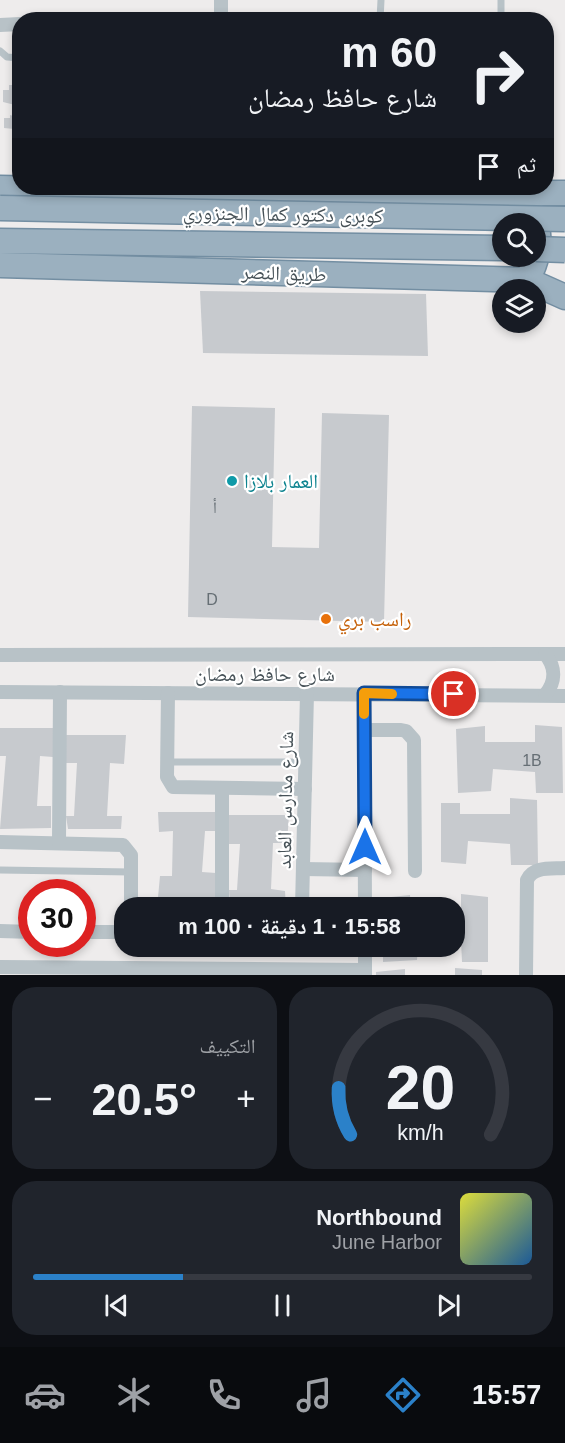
<!DOCTYPE html>
<html lang="ar">
<meta charset="utf-8">
<style>
body{margin:0;font-family:Arial,"Noto Naskh Arabic",sans-serif;background:#20242c;color:#f1f3f6;direction:rtl;height:100vh;display:flex;flex-direction:column;font-size:22px;white-space:nowrap}
*{box-sizing:border-box;margin:0}
p{font-size:20px;color:#9ea1a6}
.icon{flex:none;width:33px;height:33px;fill:none;stroke:currentColor;stroke-width:2;stroke-linecap:round;stroke-linejoin:round}
.map{position:relative;height:975px;overflow:hidden;direction:ltr}
.sheet{display:flex;flex-direction:column;gap:12px;padding:12px;background:#0d0f14;flex:1}
.sheet>*{flex:none}
.guide{position:absolute;left:12px;top:12px;width:542px;height:183px;border-radius:24px;box-shadow:0 3px 9px #0003;direction:rtl;background:#171b24;color:#f1f3f6;overflow:hidden}
.tools{position:absolute;left:492px;top:213px;display:grid;gap:12px}
.tools a{display:grid;place-items:center;width:54px;height:54px;border-radius:50%;background:#171b24;box-shadow:0 3px 9px #0003;font-size:30px}
.speed{position:absolute;left:18px;top:879px;display:flex;gap:12px;font-size:30px;font-weight:700;text-align:center}
.speed>*{display:grid;place-content:center;width:78px;height:78px;border-radius:50%;background:#171b24;box-shadow:0 3px 9px #0003;line-height:1}
.speed .limit{border:9px solid #d22;background:#fff;color:#111}
.pin{position:absolute;display:grid;place-items:center;width:51px;height:51px;color:#fff;margin:-26px;border:3px solid #fff;border-radius:50%;box-shadow:0 2px 6px #0007}
.me{position:absolute;width:66px;margin:-33px;rotate:0deg;stroke-linejoin:round;filter:drop-shadow(0 0 4px #0008)}
.turn{display:flex;align-items:center;gap:21px;height:126px;padding:0 18px;font-size:27px}
.turn .icon{width:78px;height:78px;stroke-width:2.5}
.turn b{display:block;font-size:42px;line-height:51px}
.then{display:flex;align-items:center;height:57px;padding:0 18px;background:#0003;gap:12px;font-size:22px}
.big{font-size:45px;font-weight:700;line-height:1.1}
.sheet .tile{flex:1;display:flex;flex-direction:column;justify-content:center;gap:9px;min-width:0;padding:0 21px;border-radius:24px;background:#20242c}
.sheet .dial{align-items:center;gap:0}
.dial svg{height:156px;overflow:visible;fill:none;stroke:#363941;stroke-width:7;stroke-linecap:round;text-anchor:middle}
.dial text{fill:#f1f3f6;stroke:none}
.song{display:flex;align-items:center;gap:18px}
.cover{width:72px;height:72px;border-radius:9px;background:linear-gradient(135deg,hsl(60 70% 55%),hsl(210 70% 35%))}
.played{height:6px;border-radius:3px;background:linear-gradient(90deg,#2b81c9 30%,#363941 30%)}
.keys{display:flex;justify-content:space-around;direction:ltr}
.heat{display:flex;justify-content:space-between;align-items:center;font-size:33px;direction:ltr}
.sheet .tiles{flex:1;display:grid;gap:12px;grid-template-columns:1fr 1fr}
.tile:last-child{grid-column:span 2}
.trip{position:absolute;left:114px;top:897px;width:351px;height:60px;border-radius:24px;background:#171b24;box-shadow:0 3px 9px #0003;font-weight:700;line-height:60px;text-align:center;direction:rtl}
.menu{display:flex;height:96px;justify-content:space-around;align-items:center;background:#090b0e;color:#9ea1a6}
.menu .icon{width:42px;height:42px}
.menu .selected{color:#2b81c9}
.menu b{font-size:27px;color:#f1f3f6}
.map>svg:first-child{display:block}
.building{fill:#c7cace}
.lines{fill:none;stroke-linecap:round;stroke-linejoin:round}
.trunk-casing{stroke:#738ea2;stroke-width:27}
.service{stroke:#b8c2c7;stroke-width:7}
.minor{stroke:#b8c2c7;stroke-width:14}
.trunk{stroke:#9bb0bf;stroke-width:24}
.trunk-bridge-casing{stroke:#738ea2;stroke-width:27;stroke-linecap:butt}
.trunk-bridge{stroke:#9bb0bf;stroke-width:24}
.route-casing{stroke:#114b97;stroke-width:15}
.route{stroke:#1a73e8;stroke-width:10}
.slow{stroke:#f59e0b;stroke-width:10}
.culture-dot{fill:#0f9aa8;stroke:#fff;stroke-width:2}
.food-dot{fill:#e8710a;stroke:#fff;stroke-width:2}
.labels{text-anchor:middle;dominant-baseline:central;stroke-width:4.5;stroke-linejoin:round;paint-order:stroke}
.number-label{font-size:16px;fill:#666f75}
.street-label{font-size:20px;fill:#465157;stroke:#fff}
.culture-label{font-size:20px;fill:#0d838f;stroke:#fff;text-anchor:start}
.food-label{font-size:20px;fill:#c56008;stroke:#fff;text-anchor:start}
</style>
<div class="map">
<svg width="565" height="975" viewBox="0 0 565 975">
<rect width="100%" height="100%" fill="#eeecec"/>
<!-- building -->
<g class="building">
<path d="M17,78H20V101H15V105L3,102V90H9V85H16Z"/>
<path d="M10,115L20,118V137H13L14,129L4,128V118H10Z"/>
<path d="M200,291L426,294L428,356L203,353Z"/>
<path d="M192,406L275,408L272,547L319,548L322,413L389,415L384,622L188,617Z"/>
<path d="M535,725L562,727L563,793H536L535,772L493,769L491,791L458,793L456,729L485,726V742H535Z"/>
<path d="M0,728H55L53,757L40,756L37,806H51V828L0,829L6,756H0Z"/>
<path d="M66,735H126L124,764L110,763L107,816H122L121,829H68L66,816H74L77,763H65Z"/>
<path d="M510,798L537,800L538,865H511L510,844L468,841L466,864L441,862V803H460V814H510Z"/>
<path d="M158,812H218V831H205L202,872L216,873L215,908H157L160,876H172L173,831L159,832Z"/>
<path d="M229,815H289L287,843H273L271,889L285,891L286,908L230,907L229,890H237L240,844H228Z"/>
<path d="M461,894L488,897V962H462L461,941L454,940V911H461Z"/>
<path d="M410,895L411,908H382V898Z"/>
<path d="M383,946H418L417,960L383,962Z"/>
<path d="M455,968L482,970V975H455Z"/>
<path d="M405,969V975H376V972Z"/>
</g>
<g class="lines">
<defs>
<g id="trunk">
<path d="M0,188L285,194L565,193"/>
<path d="M526,201C543,227 542,253 527,280"/>
<path d="M0,241L502,248"/>
<path d="M0,265L527,280L565,297"/>
</g>
</defs>
<!-- trunk casing -->
<use href="#trunk" class="trunk-casing"/>
<!-- service -->
<g class="service">
<path d="M380,20L381,0"/>
<path d="M501,20V0"/>
<path d="M0,51L7,57L20,58"/>
<path d="M167,762H306"/>
<path d="M0,870L131,872"/>
</g>
<!-- minor -->
<g class="minor">
<path d="M221,0V20"/>
<path d="M0,25L20,24"/>
<path d="M0,655L565,654"/>
<path d="M0,692L565,696"/>
<path d="M168,693L167,777L173,787L305,789"/>
<path d="M364,693L365,908"/>
<path d="M545,695C556,682 556,667 545,654"/>
<path d="M364,730H401L406,731L414,740L415,871"/>
<path d="M0,842L123,845L131,855V908"/>
<path d="M59,843L60,692"/>
<path d="M303,869L365,870"/>
<path d="M222,908V789"/>
<path d="M302,908L307,693"/>
<path d="M0,931L32,932"/>
<path d="M82,932H124"/>
<path d="M365,946V975"/>
<path d="M0,967L365,970"/>
<path d="M526,975L527,880C533,866 551,869 565,868"/>
</g>
<!-- trunk -->
<use href="#trunk" class="trunk"/>
<defs>
<g id="trunk-bridge">
<path d="M0,208L565,219"/>
<path d="M536,249L565,250"/>
</g>
</defs>
<!-- trunk-bridge casing -->
<use href="#trunk-bridge" class="trunk-bridge-casing"/>
<!-- trunk-bridge -->
<use href="#trunk-bridge" class="trunk-bridge"/>
</g>
<g class="lines">
<defs>
<path id="route" d="M365,847L364,693L454,694"/>
</defs>
<!-- route casing -->
<use href="#route" class="route-casing"/>
<!-- route -->
<use href="#route" class="route"/>
<!-- slow -->
<path class="slow" d="M364,714V693L392,694"/>
</g>
<!-- markers -->
<circle class="culture-dot" cx="232" cy="481" r="6"/>
<circle class="food-dot" cx="326" cy="619" r="6"/>
<g class="labels">
<!-- number labels -->
<g class="number-label">
<text x="215" y="507">أ</text>
<text x="212" y="599">D</text>
<text x="532" y="760">1B</text>
</g>
<!-- street labels -->
<g class="street-label">
<text transform="translate(283 214) rotate(1)">كوبرى دكتور كمال الجنزوري</text>
<text transform="translate(284 273) rotate(2)">طريق النصر</text>
<text x="265" y="674">شارع حافظ رمضان</text>
<text transform="translate(285 800) rotate(-89)">شارع مدارس العابد</text>
</g>
<!-- culture labels -->
<g class="culture-label">
<text x="244" y="481">العمار بلازا</text>
</g>
<!-- food labels -->
<g class="food-label">
<text x="338" y="619">راسب بري</text>
</g>
</g>
</svg>
<div class="tools">
<a><svg class="icon" aria-label="search" viewBox="0 0 24 24"><circle cx="10" cy="10" r="6"/><path d="M15 15l6 6"/></svg></a>
<a><svg class="icon" aria-label="layers" viewBox="0 0 24 24"><path d="M12 4l9 5-9 5-9-5zM3 14l9 5 9-5"/></svg></a>
</div>
<div class="speed"><div class="limit">30</div></div>
<div class="pin" style="left:454px;top:694px;background:#d93025"><svg class="icon" aria-label="arrive" viewBox="0 0 24 24"><path d="M6 21V4h12l-3 4 3 4H6"/></svg></div>
<svg class="me" style="left:365px;top:847px" viewBox="-20 -20 40 40"><path d="M0-17L14 15 0 8-14 15z" fill="#1a73e8" stroke="#fff" stroke-width="4"/></svg>
<div class="trip">15:58 · 1 دقيقة · 100 m</div>
<div class="guide">
<div class="turn"><svg class="icon" aria-label="right" viewBox="0 0 24 24"><path d="M7 20v-9h11M14 6l5 5-5 5"/></svg><div><b>60 m</b>شارع حافظ رمضان</div></div>
<div class="then">ثم<svg class="icon" aria-label="arrive" viewBox="0 0 24 24"><path d="M6 21V4h12l-3 4 3 4H6"/></svg></div>
</div>
</div>
<section class="sheet">
<div class="tiles">
<div class="tile dial"><svg viewBox="0 0 100 80">
<path d="M14 69A42 42 0 1 1 86 69"/>
<path d="M14 69A42 42 0 0 1 8 45" stroke="#2b81c9"/>
<text x="50" y="56" font-size="32" font-weight="700">20</text>
<text x="50" y="72" font-size="11">km/h</text>
</svg></div>
<div class="tile"><p>التكييف</p>
<div class="heat"><a>−</a><b class="big">20.5°</b><a>+</a></div>
</div>
<div class="tile">
<div class="song"><i class="cover"></i><div><b>Northbound</b><p>June Harbor</p></div></div>
<div class="played"></div>
<div class="keys"><svg class="icon" aria-label="previous" viewBox="0 0 24 24"><path d="M18 5L8 12l10 7zM5 5v14"/></svg><svg class="icon" aria-label="pause" viewBox="0 0 24 24"><path d="M8 5v14M16 5v14"/></svg><svg class="icon" aria-label="next" viewBox="0 0 24 24"><path d="M6 5l10 7-10 7zM19 5v14"/></svg></div>
</div>
</div>
</section>
<nav class="menu">
<b>15:57</b>
<svg class="icon selected" aria-label="directions" viewBox="0 0 24 24"><path d="M12 3l9 9-9 9-9-9zM9 14v-3h6M13 9l2 2-2 2"/></svg>
<svg class="icon" aria-label="music" viewBox="0 0 24 24"><path d="M9 18V5l10-2v13"/><circle cx="6" cy="18" r="3"/><circle cx="16" cy="16" r="3"/></svg>
<svg class="icon" aria-label="phone" viewBox="0 0 24 24"><path d="M5 4h4l2 5-3 2q2 4 5 5l2-3 5 2v4C11 20 4 13 5 4z"/></svg>
<svg class="icon" aria-label="climate" viewBox="0 0 24 24"><path d="M12 3v18M4 7l16 10M4 17L20 7"/></svg>
<svg class="icon" aria-label="car" viewBox="0 0 24 24"><path d="M5 17H2v-5l4-1 3-4h7l3 4 3 1v5h-3M9 17h6M6 11h13"/><circle cx="7" cy="17" r="2"/><circle cx="17" cy="17" r="2"/></svg>
</nav>
